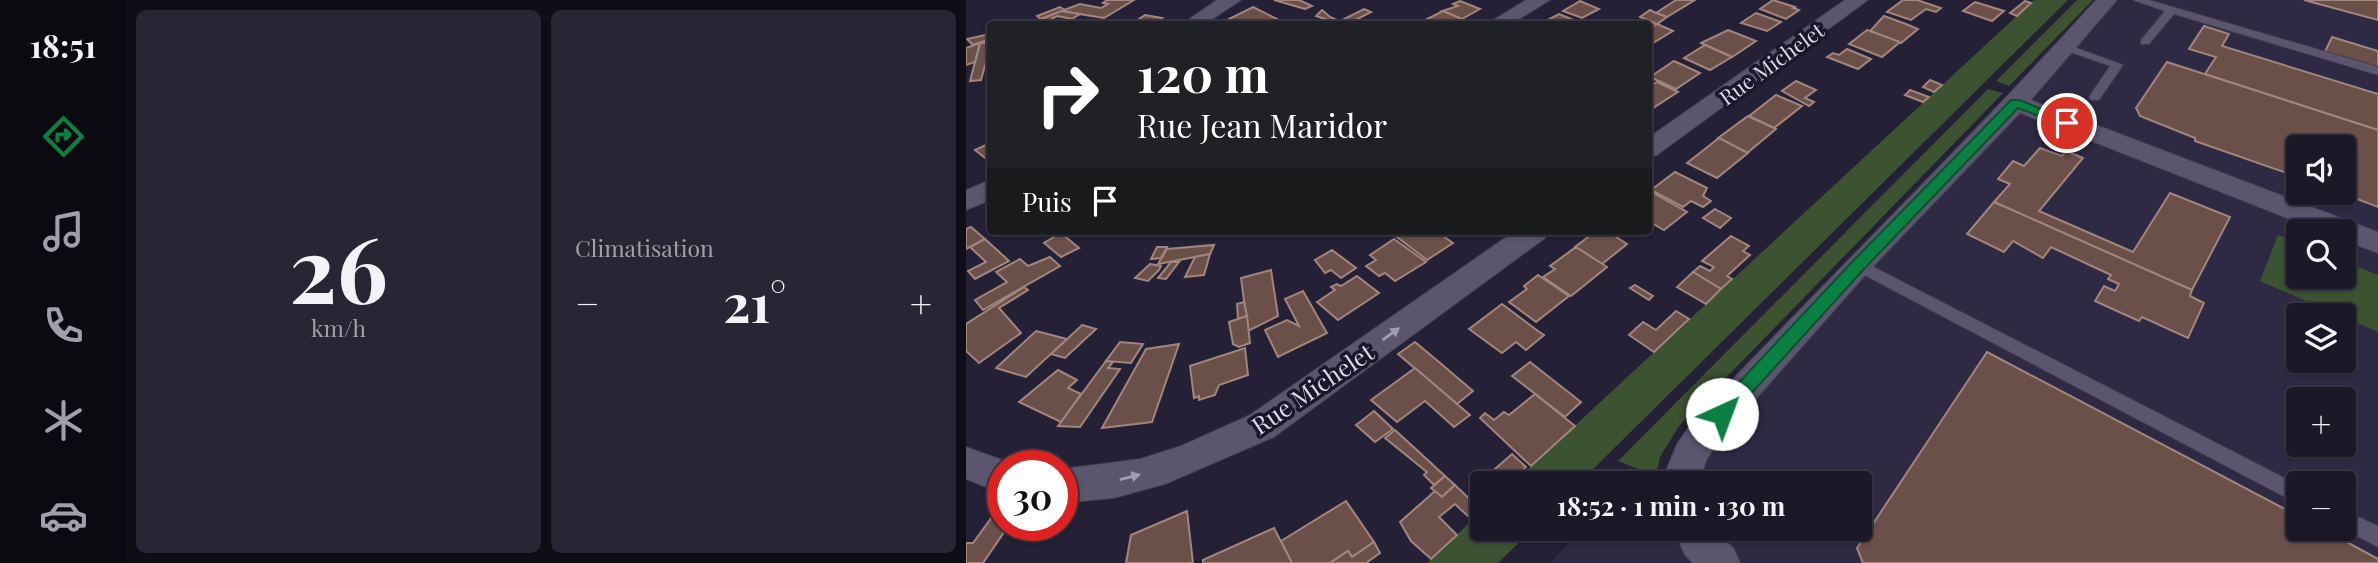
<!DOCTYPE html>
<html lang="fr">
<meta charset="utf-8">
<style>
body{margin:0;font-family:"Playfair Display",serif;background:#282534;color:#f1f3f6;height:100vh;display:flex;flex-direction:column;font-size:26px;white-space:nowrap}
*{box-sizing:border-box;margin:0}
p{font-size:23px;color:#a0a0a8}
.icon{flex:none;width:38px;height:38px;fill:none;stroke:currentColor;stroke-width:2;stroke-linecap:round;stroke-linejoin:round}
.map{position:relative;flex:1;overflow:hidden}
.details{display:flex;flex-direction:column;gap:10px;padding:10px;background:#0f0d16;width:840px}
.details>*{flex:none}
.banner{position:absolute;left:21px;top:21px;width:665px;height:214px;border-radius:7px;box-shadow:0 2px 5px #0004,0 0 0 2px #393745;background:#202124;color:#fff;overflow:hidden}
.tools{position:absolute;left:1320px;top:135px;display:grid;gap:14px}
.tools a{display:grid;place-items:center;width:70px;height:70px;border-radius:7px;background:#1b1828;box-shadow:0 2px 5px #0004,0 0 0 2px #393745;font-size:35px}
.speed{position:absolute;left:21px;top:450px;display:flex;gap:14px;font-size:35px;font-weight:700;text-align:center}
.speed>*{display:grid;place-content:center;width:91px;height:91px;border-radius:50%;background:#1b1828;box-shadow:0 2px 5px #0004,0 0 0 2px #393745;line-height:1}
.speed .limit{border:10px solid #d22;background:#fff;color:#111}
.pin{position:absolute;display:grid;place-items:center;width:60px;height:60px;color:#fff;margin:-30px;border:4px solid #fff;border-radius:50%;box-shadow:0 2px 7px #0007}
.me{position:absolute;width:77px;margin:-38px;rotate:43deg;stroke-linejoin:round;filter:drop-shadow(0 0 5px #0008)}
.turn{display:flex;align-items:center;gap:24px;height:147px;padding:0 35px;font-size:32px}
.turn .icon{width:91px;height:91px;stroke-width:2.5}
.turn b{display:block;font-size:49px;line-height:60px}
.then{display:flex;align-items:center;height:66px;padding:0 35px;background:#0003;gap:14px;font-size:26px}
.big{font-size:52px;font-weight:700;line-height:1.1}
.details .tile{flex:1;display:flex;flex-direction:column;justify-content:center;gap:10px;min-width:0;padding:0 24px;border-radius:10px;background:#282534}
.details .dial{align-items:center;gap:0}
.dial b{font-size:91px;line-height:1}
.heat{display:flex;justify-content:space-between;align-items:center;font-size:38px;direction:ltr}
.details .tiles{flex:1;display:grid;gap:10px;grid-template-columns:repeat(2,1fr)}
.trip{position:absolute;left:504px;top:471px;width:402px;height:70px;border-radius:7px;background:#1b1828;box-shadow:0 2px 5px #0004,0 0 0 2px #393745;font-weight:700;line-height:70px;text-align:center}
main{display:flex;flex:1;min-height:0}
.tabs{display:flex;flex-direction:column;width:126px;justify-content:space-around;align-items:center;background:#0b0a10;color:#a0a0a8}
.tabs .icon{width:49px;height:49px}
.tabs .selected{color:#0b8043}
.tabs b{font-size:32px;color:#f1f3f6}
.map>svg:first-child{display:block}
.built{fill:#2f2a43;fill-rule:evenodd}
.green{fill:#3c5331}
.building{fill:#6b5049;stroke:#a2857d;stroke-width:2}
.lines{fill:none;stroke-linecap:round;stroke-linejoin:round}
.service-casing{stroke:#3f3b4d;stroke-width:2}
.minor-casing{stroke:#3f3b4d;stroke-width:2}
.service{fill:#5b566e;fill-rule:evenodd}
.minor{fill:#5b566e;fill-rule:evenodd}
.oneway{fill:#a19eb1}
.route{fill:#0b8043;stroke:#07532c;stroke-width:2}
.labels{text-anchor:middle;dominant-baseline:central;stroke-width:7;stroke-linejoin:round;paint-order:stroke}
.far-street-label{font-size:21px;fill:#dbd9e7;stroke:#1b172b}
.street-label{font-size:24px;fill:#dbd9e7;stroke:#1b172b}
</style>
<main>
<nav class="tabs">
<b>18:51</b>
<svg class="icon selected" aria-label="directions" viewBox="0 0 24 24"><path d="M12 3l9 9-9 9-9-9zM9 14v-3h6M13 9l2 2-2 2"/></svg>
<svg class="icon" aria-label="music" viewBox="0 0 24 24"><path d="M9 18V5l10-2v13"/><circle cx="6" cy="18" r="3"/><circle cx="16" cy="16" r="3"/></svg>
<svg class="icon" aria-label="phone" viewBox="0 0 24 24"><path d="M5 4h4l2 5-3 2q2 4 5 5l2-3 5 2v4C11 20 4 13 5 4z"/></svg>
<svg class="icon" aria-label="climate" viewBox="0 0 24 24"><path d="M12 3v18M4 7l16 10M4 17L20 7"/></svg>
<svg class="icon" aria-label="car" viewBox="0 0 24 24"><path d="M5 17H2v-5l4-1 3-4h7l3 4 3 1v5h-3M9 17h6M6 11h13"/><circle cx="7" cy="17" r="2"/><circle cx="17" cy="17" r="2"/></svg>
</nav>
<section class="details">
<div class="tiles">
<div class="tile dial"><b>26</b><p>km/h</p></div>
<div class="tile"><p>Climatisation</p>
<div class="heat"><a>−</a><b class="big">21°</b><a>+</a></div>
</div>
</div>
</section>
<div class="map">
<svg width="1412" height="563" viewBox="0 0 1412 563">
<rect width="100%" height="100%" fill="#242035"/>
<!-- built -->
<path class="built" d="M1141,0H1412V563H584L617,529L894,528V483H713ZM1332,147H1377V192H1332ZM1332,231H1377V276H1332ZM1332,315H1377V360H1332ZM1332,399H1377V444H1332ZM1332,483H1377V528H1332Z"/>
<!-- green -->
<g class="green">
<path d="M1068,0H1102L613,483H547Z"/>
<path d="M1111,0H1127L1043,86L1030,81Z"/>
<path d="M1022,89L1037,93L713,426L694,457L690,476L652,461Z"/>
<path d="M1312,235L1332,243V276H1377V261L1412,275V332L1294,281Z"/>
<path d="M516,511V528L567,529L532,563H461Z"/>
</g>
<!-- building -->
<g class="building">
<path d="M141,0H168L138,18L95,11L114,4L135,8L142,4L137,3Z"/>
<path d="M308,0H333L346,6L339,9Z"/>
<path d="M710,0H729L701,17L690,13Z"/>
<path d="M807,0L829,7L827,8L833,10L820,19L794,9Z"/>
<path d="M937,0H951L975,8L970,12L960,9L945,20L921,12Z"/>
<path d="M1338,0H1412V20Z"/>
<path d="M494,1L514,9L496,19L476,11L492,6L487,4Z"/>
<path d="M614,1L633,9L616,18L597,11Z"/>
<path d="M1059,1L1065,3L1051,16L1044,13Z"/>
<path d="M1009,2L1038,11L1026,21L997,11Z"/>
<path d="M94,7L99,10L75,19L71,16Z"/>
<path d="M287,7L311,19L300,24H274L263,19Z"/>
<path d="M398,9L405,12L386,22L378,19Z"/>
<path d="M356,10L364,17L373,21L348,24L359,19L350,16Z"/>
<path d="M684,10L690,13L701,17L691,24L674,17Z"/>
<path d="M95,11L114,14L106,19L91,16L76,24L71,21Z"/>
<path d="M477,11L496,19L485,24H468L459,20Z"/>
<path d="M790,13L815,22L801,31L775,23Z"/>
<path d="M593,14L612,22L574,24Z"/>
<path d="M179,15L196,18L186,24L167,23Z"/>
<path d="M918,16L940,24L952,29L935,43L904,31Z"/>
<path d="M691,24L707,31L682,46V29Z"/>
<path d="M1238,26L1263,34L1256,46L1412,94V130L1239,74L1250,57L1223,49Z"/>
<path d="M762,30L790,41L766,57L735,43Z"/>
<path d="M901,30L904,31L934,42L916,57L883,44Z"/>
<path d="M24,34V39L7,45L1,39Z"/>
<path d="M1366,37L1412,51V68L1359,52Z"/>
<path d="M14,43H24V58H21L15,80L4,81Z"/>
<path d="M14,43L9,62L0,65V48Z"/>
<path d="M739,45L766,57L744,70L718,58Z"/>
<path d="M881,49L905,59L892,69L861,57L867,53L873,55Z"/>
<path d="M708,61L734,73L710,89L684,77Z"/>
<path d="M1201,62L1412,130V207L1373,192H1377V147H1332V177L1229,141V138L1174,116L1170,108Z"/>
<path d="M964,80L976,85L968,92L957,87Z"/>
<path d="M830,81L850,90L839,98L848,102L843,106L816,91Z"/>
<path d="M691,82L712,92L687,108L682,105V87Z"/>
<path d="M944,90L963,97L957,102L939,95Z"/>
<path d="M810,95L836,106L808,128L783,116Z"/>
<path d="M782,116L810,129L781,153L752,138Z"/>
<path d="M753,138L782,153L751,178L721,163Z"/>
<path d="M24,143V162L9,150Z"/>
<path d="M1074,148L1096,156L1100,151L1117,158L1073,211L1167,252L1204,193L1264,217L1226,290L1028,202L1044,184L1032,179L1047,161L1058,166Z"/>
<path d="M709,172L741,188L737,196L745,201L737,207L725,201L717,207L685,190Z"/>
<path d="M687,193L721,212L698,230L682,221V197Z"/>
<path d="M1028,202L1226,290L1224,296L1238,303L1222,338L1176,317L1173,321L1129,301L1138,286L1149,291L1153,284L1142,279L1145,275L1085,247L1077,258L1047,241L1038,252L1001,234Z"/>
<path d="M749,209L765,218L754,228L737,218Z"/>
<path d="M5,227L19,239L0,249V229Z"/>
<path d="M441,231H477L480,233L477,236L487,243L461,260L431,237Z"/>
<path d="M630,231H641L661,244L636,264L609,247Z"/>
<path d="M95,233L113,248L95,257L78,243Z"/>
<path d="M765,236L783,246L777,251L784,255L761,276L766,279L755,289L727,272L734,266L744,271L748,267L736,261Z"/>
<path d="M19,239L43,261L9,279L2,271L20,262L4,247Z"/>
<path d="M428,239L460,262L429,281L419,273L413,276L400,266L410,260L404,255Z"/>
<path d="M248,245L244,254L192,264L201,249Z"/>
<path d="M191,247H201L195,258L185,259Z"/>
<path d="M610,247L641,267L605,296L577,277L589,269L584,266Z"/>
<path d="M366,250L390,268L375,278L365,270L359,273L349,260Z"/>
<path d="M244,254L238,275L219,277L229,257Z"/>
<path d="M84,257L94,266L17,310L9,300L41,282L30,272L54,259L62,266Z"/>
<path d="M205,262H213L200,279L192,278Z"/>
<path d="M184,264L195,266L193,270L182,281L169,278Z"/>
<path d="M305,270L312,316L282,331L275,278Z"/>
<path d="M727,272L755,289L740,304L711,287Z"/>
<path d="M572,275L603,296L570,322L543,302L561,289L558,286Z"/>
<path d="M391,276L413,293L372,320L351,302L369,290L365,287L371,284L375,286Z"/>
<path d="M669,285L687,296L683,300L664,288Z"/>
<path d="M58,287L62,290L33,308L55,333L13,363L0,351V324Z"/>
<path d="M337,291L361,333L312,357L299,330L321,320L333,326L319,299Z"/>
<path d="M278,302L281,316L272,319L271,304Z"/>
<path d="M536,304L572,331L578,335L560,350L550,342L536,353L503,329Z"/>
<path d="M710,311L723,319L688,352L663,335L677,322L690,330Z"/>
<path d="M281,316L284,343L273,347L267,344L263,322Z"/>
<path d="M116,325L130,329L99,358L85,354Z"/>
<path d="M70,331L101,339L60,377L30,368Z"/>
<path d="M154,342L177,344L165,363L140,361Z"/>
<path d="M449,342L473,362L507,391L491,404L432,354Z"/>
<path d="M213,344L186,422L136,428L180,349Z"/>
<path d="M279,348L282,375L253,385L249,395L233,400V396L228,398L224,366Z"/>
<path d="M1021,352L1332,516V528H1355L1412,559V563H897L891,548Z"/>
<path d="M140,361L147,362L142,368L154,369L114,427L92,426Z"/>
<path d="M564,362L615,402L599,417L546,376Z"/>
<path d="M449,368L491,404L504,415L488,427L459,401L431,422L405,400Z"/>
<path d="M92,370L111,380L102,388L115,394L95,422L53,402Z"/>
<path d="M569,394L609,426L565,466L514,418L519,413L528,420L538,412L543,415Z"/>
<path d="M408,411L427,429L409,442L390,425Z"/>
<path d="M429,430L479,476L468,485L458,475L461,472L419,438Z"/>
<path d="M546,454L560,467L544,481L529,469Z"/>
<path d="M479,476L489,485L476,497L465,488Z"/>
<path d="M489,485L516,511L506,520L489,504L473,517L491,535L465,559L445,541L434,522L469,491L476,497Z"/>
<path d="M380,501L408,542L386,557L382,551L364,563H326L315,541Z"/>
<path d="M31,510L37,511V525H43L17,563H0V543H7Z"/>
<path d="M221,511L227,563H160L165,535Z"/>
<path d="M308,528L326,563H237V560Z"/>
<path d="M408,542L414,553L400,563H364L382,551L386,557Z"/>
</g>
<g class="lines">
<defs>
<g id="service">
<path d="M1167,0H1183L1412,67V75L1208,14L1183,44H1175V40L1199,11Z"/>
<path d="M1097,43L1157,65L1133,100H1125L1123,97L1144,66L1093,48V44Z"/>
<path d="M892,259L1332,485V504L887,269L884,265L887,261Z"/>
<path d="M1377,510L1412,526V547L1375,528H1377Z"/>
</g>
<g id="minor">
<path d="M251,0H275L239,24H216Z"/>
<path d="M560,0H584L545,24H521Z"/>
<path d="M879,0H902L691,155L682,158V138Z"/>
<path d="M1130,0H1151L1065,100L1412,232V253L1377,240V231H1354L1054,113L902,272L751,443L740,461L733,483H695L711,444L727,421C860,280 1000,144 1130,0Z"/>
<path d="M24,180V200L0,210V190Z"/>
<path d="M549,231H583L579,238L308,437L199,484L148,498L96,503V469L174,459L215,446L284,415Z"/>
<path d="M0,447L50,465L37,466V494L0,479Z"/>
<path d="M707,528H747L768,549L774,563H727L719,555Z"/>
</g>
</defs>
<!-- service casing -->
<use href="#service" class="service-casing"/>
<!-- minor casing -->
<use href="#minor" class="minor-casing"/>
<!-- service -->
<use href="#service" class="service"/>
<!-- minor -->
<use href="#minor" class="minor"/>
</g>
<!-- one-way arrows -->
<defs><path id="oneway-solid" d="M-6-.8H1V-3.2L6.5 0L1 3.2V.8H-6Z" transform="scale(1.75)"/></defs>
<g class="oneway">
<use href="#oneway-solid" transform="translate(425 334) rotate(-36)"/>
<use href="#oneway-solid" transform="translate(164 477) rotate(-14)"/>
</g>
<!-- route -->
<path class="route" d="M1045,100H1054L1108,123L1097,125L1052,108L898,269L762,419H749L747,414L749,408L887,261Z"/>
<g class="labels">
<!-- far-street labels -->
<g class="far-street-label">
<text transform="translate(805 63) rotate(-36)">Rue Michelet</text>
</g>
<!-- street labels -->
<g class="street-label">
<text transform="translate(346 388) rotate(-34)">Rue Michelet</text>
</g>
</g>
</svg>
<div class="tools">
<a><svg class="icon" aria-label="sound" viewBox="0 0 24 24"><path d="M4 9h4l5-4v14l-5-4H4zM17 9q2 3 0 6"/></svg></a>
<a><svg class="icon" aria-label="search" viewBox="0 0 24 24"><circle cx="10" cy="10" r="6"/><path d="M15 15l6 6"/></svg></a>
<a><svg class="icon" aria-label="layers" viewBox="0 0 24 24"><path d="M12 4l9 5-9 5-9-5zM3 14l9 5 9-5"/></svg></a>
<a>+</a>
<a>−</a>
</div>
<div class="speed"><div class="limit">30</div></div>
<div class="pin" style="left:1101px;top:123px;background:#d93025"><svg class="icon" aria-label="arrive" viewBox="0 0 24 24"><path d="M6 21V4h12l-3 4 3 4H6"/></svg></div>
<svg class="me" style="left:756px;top:414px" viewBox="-20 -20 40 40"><circle r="19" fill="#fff"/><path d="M0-13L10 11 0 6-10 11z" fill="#0b8043"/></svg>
<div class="trip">18:52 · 1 min · 130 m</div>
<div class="banner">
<div class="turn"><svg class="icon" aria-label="right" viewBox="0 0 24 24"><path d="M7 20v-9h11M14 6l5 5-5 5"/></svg><div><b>120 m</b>Rue Jean Maridor</div></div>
<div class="then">Puis<svg class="icon" aria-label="arrive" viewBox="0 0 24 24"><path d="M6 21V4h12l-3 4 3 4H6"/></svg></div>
</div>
</div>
</main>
